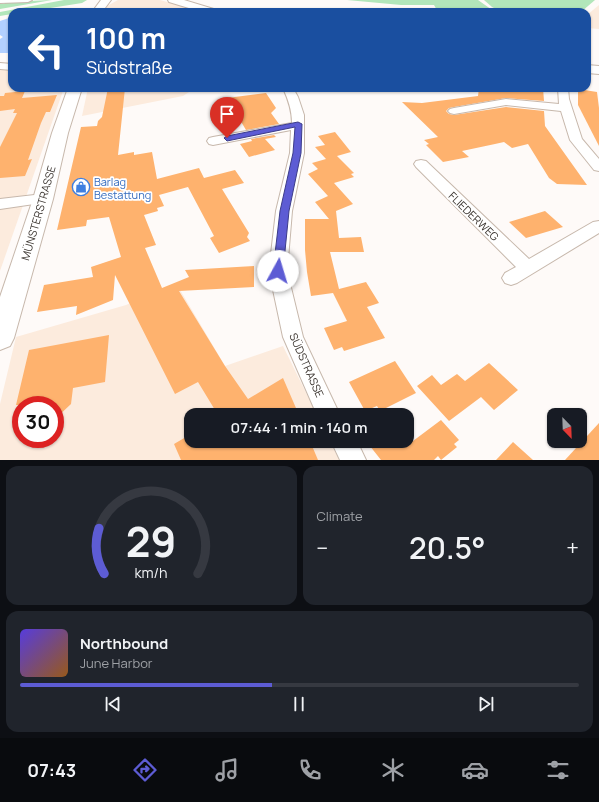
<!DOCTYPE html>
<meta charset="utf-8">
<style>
body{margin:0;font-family:Manrope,sans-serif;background:#20242c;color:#f1f3f6;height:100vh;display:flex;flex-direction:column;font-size:15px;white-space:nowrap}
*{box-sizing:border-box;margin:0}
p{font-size:13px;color:#9ea1a6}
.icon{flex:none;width:22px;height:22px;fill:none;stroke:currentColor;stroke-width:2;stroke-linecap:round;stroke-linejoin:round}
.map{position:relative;height:460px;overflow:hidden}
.sheet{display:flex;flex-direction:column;gap:6px;padding:6px;background:#0d0f14;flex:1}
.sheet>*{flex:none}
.guide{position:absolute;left:8px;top:8px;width:583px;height:84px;border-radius:12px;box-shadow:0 1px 3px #0004;background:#1a4fa0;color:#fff;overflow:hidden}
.needle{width:26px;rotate:157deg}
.fabs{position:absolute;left:547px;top:408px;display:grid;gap:8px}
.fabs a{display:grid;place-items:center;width:40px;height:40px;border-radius:8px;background:#171b24;box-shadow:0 1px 3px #0004;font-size:20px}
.speed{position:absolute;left:12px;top:396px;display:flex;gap:8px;font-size:20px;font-weight:700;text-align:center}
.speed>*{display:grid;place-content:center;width:52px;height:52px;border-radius:50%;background:#171b24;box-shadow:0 1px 3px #0004;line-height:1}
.speed .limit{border:6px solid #d22;background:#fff;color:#111}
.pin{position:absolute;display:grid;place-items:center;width:34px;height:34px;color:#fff;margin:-41px -17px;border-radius:50% 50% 50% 0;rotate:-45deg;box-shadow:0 0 4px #0007}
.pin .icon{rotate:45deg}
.me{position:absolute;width:44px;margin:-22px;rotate:6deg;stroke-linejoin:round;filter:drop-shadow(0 0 3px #0008)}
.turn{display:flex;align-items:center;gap:14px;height:84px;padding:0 12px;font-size:18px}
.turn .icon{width:52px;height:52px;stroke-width:2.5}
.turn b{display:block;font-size:28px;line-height:34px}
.big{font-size:30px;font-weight:600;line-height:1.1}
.sheet .widget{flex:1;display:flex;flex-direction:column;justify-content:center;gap:6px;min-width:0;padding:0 14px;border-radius:12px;background:#20242c}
.sheet .dial{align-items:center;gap:0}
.dial svg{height:104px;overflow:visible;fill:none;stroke:#363941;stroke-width:7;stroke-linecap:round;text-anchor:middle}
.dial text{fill:#f1f3f6;stroke:none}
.song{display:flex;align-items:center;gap:12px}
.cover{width:48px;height:48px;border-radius:6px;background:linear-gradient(135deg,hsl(250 70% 55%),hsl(30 70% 35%))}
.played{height:4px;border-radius:2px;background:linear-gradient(90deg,#5d5cd4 45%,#363941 45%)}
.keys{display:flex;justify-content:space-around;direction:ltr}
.heat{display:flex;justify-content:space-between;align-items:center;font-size:22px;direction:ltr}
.sheet .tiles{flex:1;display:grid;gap:6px;grid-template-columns:1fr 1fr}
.widget:last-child{grid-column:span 2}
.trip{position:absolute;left:184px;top:408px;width:230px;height:40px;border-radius:12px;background:#171b24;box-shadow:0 1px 3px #0004;font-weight:600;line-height:40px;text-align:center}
.tabs{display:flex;height:64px;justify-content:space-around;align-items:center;background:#090b0e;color:#9ea1a6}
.tabs .icon{width:28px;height:28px}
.tabs .on{color:#5d5cd4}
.tabs b{font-size:18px;color:#f1f3f6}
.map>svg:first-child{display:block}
.built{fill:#fcebdd;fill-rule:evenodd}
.green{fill:#b2e6ba}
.water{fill:#b2d0ff}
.building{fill:#feb26e}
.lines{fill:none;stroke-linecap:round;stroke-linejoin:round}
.street-casing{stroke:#c7b8ac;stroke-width:2}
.secondary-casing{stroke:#c7b8ac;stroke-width:2}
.street{fill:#fff;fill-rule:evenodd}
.secondary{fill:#fff;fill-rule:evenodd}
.route{fill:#5d5cd4;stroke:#3c3c8a}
.labels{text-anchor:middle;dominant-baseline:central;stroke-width:3.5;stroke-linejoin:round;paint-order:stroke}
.shop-label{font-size:11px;fill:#366cbe;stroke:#fff;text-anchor:start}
.street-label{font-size:11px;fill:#3d3732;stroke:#fff}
</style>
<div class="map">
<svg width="599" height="460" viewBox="0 0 599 460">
<rect width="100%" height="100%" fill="#fefaf8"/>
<!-- built -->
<g class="built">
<path d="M118,0H160L203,12H106L107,6Z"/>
<path d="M599,5V29L587,28V15Z"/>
<path d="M0,68H12V88H64L0,271Z"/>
<path d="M88,88H195L183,96L82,116Z"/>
<path d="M176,283L225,366L283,346L317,415H191V441H330L339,460H0V404L16,337L126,305ZM21,405H55V439H21Z"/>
</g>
<!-- green -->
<g class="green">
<path d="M52,0L0,9V4H4L6,2Z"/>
<path d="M64,0H87L82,3L25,12H12V14L0,16V12Z"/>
<path d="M347,0H478L495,12H438L434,5H401Z"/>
<path d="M484,0H595L581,12H502L492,7Z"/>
</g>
<!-- water -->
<path class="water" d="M12,17V53H0V39L3,37L0,35V21Z"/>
<!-- building -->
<g class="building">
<path d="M108,88H125L118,155L134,152V155L152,152L157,179L199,168L204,178L235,170L244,183L222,189L249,233L247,237L250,241L219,253L210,238L214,236L188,187L159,195L164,206L157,208L158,211L144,215L156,245L145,248L162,288L189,277L185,270L254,266V287L179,291L225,366L248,399L283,378L299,415H218L198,382L175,394L115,275L113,300L76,315L77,306L37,312L44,285L93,277L91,267L121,257L109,217L87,220L86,226L57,230L81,127L97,126L98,121L102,117Z"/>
<path d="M479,88H543L544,101L506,98L454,107L449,108L446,111L449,114L454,115L506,107L544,111L545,126L587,185L557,184L549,178L528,144L512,148L504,142L495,144L462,151L469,157L443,162L426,145L429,144L424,140L438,137L402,102L422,103L478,96Z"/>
<path d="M578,89L597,92L599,108V146L578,105Z"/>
<path d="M25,91L22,98L57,95L50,112H46L41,123L28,160L32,159L25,176L0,178V147L17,113H13L15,109L0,111V96H4L5,93Z"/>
<path d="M266,93L276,108L271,113L279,124L246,130L227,98Z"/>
<path d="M335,132L351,152L337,156L354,173L351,174L354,177L334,183L353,204L336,211L339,238L361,237L364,252H330L339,289L366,282L379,303L367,307L385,338L344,351L342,347L334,350L324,328L347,321L333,293L311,296L307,272L305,250V219H329L315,202L328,196L308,174L318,169L312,163L326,159L315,147L325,145L318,136Z"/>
<path d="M274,135L276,137L265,139L275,150L249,157L240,144L252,141L251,139Z"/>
<path d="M545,211L563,227L526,238L509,222Z"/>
<path d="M109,335L105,382L73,388L71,404L55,419V405H16L29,350Z"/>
<path d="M395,361L416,393L380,411L377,406L365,411L349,382Z"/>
<path d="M489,363L518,390L494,410L481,397L449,421L417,386L432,375L441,385L457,374L465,381Z"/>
<path d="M441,420L459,440L454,444L457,447L441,460L438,456L434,460H381L366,441H413Z"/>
<path d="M599,423V460H565Z"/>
<path d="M191,434V441H310L318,460H181L174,444Z"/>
<path d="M513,442L533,460H496Z"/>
</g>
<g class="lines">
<defs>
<g id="street">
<path d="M0,0H32L28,2L0,3Z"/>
<path d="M0,63L12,64V70L0,69Z"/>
<path d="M283,88H293L298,97L304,115V153L292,211L287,271L303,337L340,415H317L283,337L269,271L276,211L290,153L291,130L213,145L209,144L207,141L209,138L213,137L292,123C292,110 288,99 283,88Z"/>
<path d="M558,88H568L569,99L582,139L599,159V171L594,170L570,140L561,111L506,105L454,114L450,113L448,111L450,109L454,108L506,99L559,104Z"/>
<path d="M421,160L426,161L529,259L593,222L599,221V233L517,283L511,285L505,283L502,278L505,273L516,267L416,167L414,164L416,161Z"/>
<path d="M43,194L48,196L50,199L48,202L0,209V199Z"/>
<path d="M331,441H357L366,460H340Z"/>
</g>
<g id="secondary">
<path d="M101,0H111L102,12H92Z"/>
<path d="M168,0H184L217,10L218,12H202L169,2Z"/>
<path d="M587,65L599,66V74L587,73Z"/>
<path d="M68,88H82L68,133L53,199L14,338L10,346L0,350V297L33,199L52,133Z"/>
</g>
</defs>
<!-- street casing -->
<use href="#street" class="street-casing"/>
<!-- secondary casing -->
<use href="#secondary" class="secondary-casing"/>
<!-- street -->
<use href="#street" class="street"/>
<!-- secondary -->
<use href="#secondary" class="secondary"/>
</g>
<!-- route -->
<path class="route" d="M298,122L302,124L301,153L289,211L283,271L281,274H274L273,271L280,211L293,153L295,127L227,141L224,138L227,136Z"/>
<!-- icons -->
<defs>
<symbol id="shop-ring" viewBox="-11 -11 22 22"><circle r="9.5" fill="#fff" stroke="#3f7fe0" stroke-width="1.5"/><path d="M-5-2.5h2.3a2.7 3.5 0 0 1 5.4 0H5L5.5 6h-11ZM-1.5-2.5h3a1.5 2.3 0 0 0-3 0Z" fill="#3f7fe0"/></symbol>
</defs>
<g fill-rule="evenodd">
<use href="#shop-ring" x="71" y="177" width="20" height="20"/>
</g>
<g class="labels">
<!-- shop labels -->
<g class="shop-label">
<text x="94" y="181">Barlag<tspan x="94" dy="13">Bestattung</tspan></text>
</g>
<!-- street labels -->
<g class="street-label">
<text transform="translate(38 213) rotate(-74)">MÜNSTERSTRASSE</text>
<text transform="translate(474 216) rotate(44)">FLIEDERWEG</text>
<text transform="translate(307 365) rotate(66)">SÜDSTRASSE</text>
</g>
</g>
</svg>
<div class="fabs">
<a><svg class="needle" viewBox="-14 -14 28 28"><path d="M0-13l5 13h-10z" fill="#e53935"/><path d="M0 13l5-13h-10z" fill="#9ea1a6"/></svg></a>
</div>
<div class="speed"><div class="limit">30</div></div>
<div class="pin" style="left:227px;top:138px;background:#d93025"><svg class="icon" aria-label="arrive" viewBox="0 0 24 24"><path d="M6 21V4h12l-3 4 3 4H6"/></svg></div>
<svg class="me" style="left:278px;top:271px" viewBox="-20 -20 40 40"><circle r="19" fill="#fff"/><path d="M0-13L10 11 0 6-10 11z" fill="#5d5cd4"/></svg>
<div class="trip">07:44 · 1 min · 140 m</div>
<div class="guide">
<div class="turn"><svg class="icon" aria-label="left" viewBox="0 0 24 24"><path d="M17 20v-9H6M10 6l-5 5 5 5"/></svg><div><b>100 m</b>Südstraße</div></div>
</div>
</div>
<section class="sheet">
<div class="tiles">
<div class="widget dial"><svg viewBox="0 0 100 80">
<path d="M14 69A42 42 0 1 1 86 69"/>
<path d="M14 69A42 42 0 0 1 10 34" stroke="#5d5cd4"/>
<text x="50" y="56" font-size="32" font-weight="700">29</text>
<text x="50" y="72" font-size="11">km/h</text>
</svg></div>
<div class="widget"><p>Climate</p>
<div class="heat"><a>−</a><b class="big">20.5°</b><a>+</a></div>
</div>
<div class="widget">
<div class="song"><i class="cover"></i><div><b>Northbound</b><p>June Harbor</p></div></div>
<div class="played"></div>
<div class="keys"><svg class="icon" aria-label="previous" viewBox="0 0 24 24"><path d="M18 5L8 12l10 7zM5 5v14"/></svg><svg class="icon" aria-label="pause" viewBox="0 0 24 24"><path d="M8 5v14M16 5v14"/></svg><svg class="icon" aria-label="next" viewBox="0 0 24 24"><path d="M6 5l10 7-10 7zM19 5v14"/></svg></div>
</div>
</div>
</section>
<nav class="tabs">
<b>07:43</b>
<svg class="icon on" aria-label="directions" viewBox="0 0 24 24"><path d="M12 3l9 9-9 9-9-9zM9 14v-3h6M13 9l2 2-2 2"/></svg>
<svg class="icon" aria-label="music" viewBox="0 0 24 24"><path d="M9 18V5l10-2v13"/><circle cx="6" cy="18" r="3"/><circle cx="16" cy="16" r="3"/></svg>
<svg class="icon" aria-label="phone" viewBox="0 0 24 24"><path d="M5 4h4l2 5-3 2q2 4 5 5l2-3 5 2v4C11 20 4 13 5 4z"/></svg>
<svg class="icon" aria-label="climate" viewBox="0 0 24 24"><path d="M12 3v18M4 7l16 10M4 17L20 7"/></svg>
<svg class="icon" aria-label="car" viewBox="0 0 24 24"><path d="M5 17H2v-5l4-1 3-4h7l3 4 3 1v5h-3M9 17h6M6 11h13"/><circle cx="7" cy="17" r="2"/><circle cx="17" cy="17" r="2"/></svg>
<svg class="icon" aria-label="filters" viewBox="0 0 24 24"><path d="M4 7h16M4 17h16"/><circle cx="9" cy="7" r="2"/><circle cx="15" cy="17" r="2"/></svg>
</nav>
